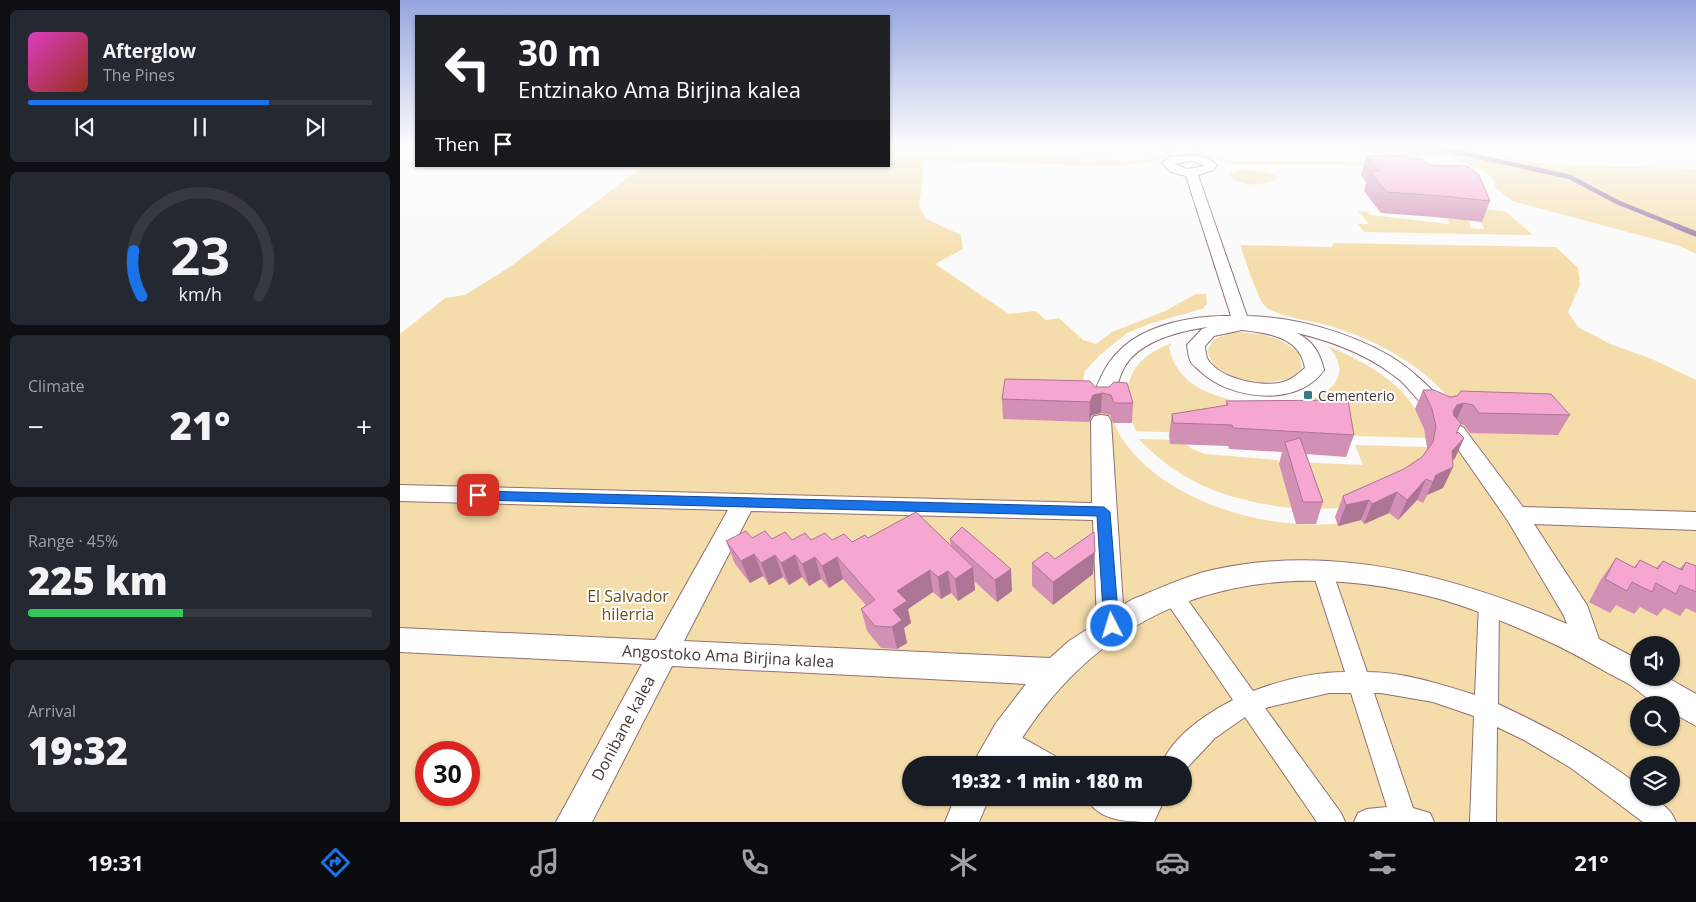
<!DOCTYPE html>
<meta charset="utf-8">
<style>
body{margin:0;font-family:"Open Sans",sans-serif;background:#242831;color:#f1f3f6;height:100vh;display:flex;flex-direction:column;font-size:19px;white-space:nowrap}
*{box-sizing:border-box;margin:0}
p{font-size:16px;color:#9ea1a6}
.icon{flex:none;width:28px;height:28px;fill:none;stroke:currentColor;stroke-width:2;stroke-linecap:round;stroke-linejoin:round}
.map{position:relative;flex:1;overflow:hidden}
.side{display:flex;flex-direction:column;gap:10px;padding:10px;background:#0d0f14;width:400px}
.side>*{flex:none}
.hud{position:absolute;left:15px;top:15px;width:475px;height:152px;border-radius:0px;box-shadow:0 1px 4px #0004;background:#202124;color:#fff;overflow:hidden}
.buttons{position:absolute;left:1230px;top:636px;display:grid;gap:10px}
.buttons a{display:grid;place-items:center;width:50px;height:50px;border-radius:50%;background:#171b24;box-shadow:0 1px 4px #0004;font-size:25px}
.speed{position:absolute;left:15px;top:741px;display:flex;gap:10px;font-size:25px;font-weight:700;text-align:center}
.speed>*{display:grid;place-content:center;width:65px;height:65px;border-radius:50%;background:#171b24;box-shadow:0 1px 4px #0004;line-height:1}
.speed .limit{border:8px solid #d22;background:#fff;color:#111}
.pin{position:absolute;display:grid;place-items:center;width:42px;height:42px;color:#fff;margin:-21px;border-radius:10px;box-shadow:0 2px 8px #0006}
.me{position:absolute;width:55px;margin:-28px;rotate:355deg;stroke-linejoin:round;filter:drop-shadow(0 0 4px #0008)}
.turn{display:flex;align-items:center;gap:18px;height:105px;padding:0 20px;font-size:22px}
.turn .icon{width:65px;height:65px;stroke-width:2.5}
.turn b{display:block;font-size:35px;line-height:42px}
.then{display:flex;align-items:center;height:48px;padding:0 20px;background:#0003;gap:10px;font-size:19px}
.big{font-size:38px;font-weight:800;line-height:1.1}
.side .card{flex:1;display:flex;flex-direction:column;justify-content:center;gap:8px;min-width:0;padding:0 18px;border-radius:8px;background:#242831}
.side .dial{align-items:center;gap:0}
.dial svg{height:130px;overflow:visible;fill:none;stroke:#363941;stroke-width:7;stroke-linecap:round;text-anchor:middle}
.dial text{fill:#f1f3f6;stroke:none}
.song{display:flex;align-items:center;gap:15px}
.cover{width:60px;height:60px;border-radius:8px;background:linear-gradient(135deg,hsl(310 70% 55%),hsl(10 70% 35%))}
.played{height:5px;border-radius:2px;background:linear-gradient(90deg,#1a73e8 70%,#363941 70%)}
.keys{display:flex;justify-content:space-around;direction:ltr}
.heat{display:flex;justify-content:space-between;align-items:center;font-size:28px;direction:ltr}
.charge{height:8px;border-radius:4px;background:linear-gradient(90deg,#34c759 45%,#363941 0)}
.trip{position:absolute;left:502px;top:756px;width:290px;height:50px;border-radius:25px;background:#171b24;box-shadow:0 1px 4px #0004;font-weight:800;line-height:50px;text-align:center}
.tabs{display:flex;height:80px;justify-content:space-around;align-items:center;background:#090b0e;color:#9ea1a6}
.tabs .icon{width:35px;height:35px}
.tabs .on{color:#1a73e8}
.tabs b{font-size:22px;color:#f1f3f6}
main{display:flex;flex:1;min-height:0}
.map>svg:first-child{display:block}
.green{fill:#f5ddab;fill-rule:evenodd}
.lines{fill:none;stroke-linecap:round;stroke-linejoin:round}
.stream-far1{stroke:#9674a4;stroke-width:4.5}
.stream{stroke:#9674a4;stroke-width:5.5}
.pedestrian-casing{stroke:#907070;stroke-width:2}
.minor-casing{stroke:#907070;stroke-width:2}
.pedestrian{fill:#fff;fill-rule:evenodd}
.minor{fill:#fff;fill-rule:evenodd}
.wall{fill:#d390b5}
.shaded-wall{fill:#ac7593}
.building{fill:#f5a7d2;stroke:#ac7593}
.route{fill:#1a73e8;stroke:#114b97}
.poi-dot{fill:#357a87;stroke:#fff;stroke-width:2}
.labels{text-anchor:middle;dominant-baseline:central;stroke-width:4;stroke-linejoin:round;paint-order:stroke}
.poi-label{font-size:14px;fill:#473939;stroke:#fff;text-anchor:start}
.near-park-label{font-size:16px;fill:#6b5216;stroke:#fff}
.near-street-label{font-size:16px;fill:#473939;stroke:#fff}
</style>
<main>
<section class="side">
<div class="card">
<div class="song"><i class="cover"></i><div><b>Afterglow</b><p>The Pines</p></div></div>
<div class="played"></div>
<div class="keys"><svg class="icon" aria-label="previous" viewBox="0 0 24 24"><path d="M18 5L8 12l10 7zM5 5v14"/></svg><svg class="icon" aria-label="pause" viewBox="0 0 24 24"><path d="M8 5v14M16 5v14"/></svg><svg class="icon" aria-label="next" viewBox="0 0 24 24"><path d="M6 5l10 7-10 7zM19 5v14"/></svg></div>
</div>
<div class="card dial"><svg viewBox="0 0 100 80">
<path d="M14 69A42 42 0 1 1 86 69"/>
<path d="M14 69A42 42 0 0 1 9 41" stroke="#1a73e8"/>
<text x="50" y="56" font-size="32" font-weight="700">23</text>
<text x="50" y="72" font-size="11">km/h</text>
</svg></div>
<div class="card"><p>Climate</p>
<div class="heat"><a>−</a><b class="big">21°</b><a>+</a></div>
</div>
<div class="card"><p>Range · 45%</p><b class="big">225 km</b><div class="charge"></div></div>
<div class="card"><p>Arrival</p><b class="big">19:32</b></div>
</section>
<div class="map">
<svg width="1296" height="822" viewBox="0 0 1296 822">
<rect width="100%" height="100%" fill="#fafafa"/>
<!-- green -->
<g class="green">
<path d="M765,147H773L772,155L757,161L714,166L525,160L519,206L526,219L561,235L563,249L535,264L609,314L635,311L646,320L659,318L683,340L696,344L712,332L765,311L796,294H806L807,304L802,309L752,323L727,333L700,355L685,371L681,391L709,401C712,414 714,426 721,437C767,508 888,538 966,519C977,517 1001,511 1009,503C1014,498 1018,487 1021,480C1034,457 1046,433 1059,410C1027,367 977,339 926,325C911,321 875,316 865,306C857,298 845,258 840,245L932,247L933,243L1156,247L1178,268L1180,285L1168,312L1178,327L1210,344L1252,359L1296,380V822H0V334L45,298L65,295L110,267L243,166H489V150L647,154L659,159L745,160L755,158L766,152ZM1239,645H1271V678H1239ZM1239,705H1271V738H1239ZM26,752H69V795H26ZM511,765H784V798H511ZM1239,765H1271V798H1239Z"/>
<path d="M791,147H797L805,154L831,161H997L1011,166L832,164L796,154Z"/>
<path d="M955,147H1041L1069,150L1089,157L1152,164L1296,169V254L1280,246L1112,201L1095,187V181L1086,172L1048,156L1005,158L972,153Z"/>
<path d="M840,170L867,172L877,176V179C866,186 834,188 830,174Z"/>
<path d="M1053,206L1105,211L1133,235L964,232L958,224H969L958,211L968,212L971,215L1049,224L1048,219L1068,220L1071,228L1084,229L1078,212Z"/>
<path d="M833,332C862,333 877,335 899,353L902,368L889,379L864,383L835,378L814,366L807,351L814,339Z"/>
<path d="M772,343L769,347C778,392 824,399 862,406L789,424L782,433L736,431C718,389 727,360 772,343Z"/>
<path d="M928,346C969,364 1018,389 1026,438L955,436L945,419L898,404C927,396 956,377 928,346Z"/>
<path d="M739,439L781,440L792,449L805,454L878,460L892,508C831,501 782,485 739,439Z"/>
<path d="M955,445L1027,447L1024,463L946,508L911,509L895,462L963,465Z"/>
</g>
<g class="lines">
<!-- stream-far1 -->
<path class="stream-far1" d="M1034,147L1170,177L1217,202L1279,227"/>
<!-- stream -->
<path class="stream" d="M1276,226L1296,234"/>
<defs>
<g id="pedestrian">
<path d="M922,562L929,565L932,570L967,672C1004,672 1040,684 1075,695L1079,603L1082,597L1089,595L1096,597L1099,603L1098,704C1147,727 1196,752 1239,786V798C1256,798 1269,805 1276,822H1243L1171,768L1124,740L1097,727L1096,822H1070L1074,716L1033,702L981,693H974L1013,808L1030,813L1034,822H954L958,813L967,809L987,807L951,693H929L865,708L941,813L945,822H917L845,717L815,738L784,771V765H761C773,736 806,714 833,700L765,600L762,594L765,588L772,586L779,588L853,691C882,680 914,672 945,672L912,570L915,565Z"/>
<path d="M603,727L655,756L658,765H623L595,747L591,739L595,731Z"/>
<path d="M687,798H724L735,804L738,798H765L754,822C730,822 698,822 687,798Z"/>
</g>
<g id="minor">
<path d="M792,155L807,158L817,165L813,170L798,175L847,316C896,317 948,332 990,356C1012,369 1030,388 1048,406L1051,410L1048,414C1029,419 1014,393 1001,381C971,356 935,342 897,333C913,341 920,353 924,370C898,408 830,400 800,371C797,368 791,364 790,360C788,356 788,350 787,345L802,329L808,327C780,331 741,340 725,366C718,378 716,394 708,405H694L691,401C698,383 705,364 719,351C745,324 795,315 831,316L786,176L771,172L762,163L770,157ZM792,161L805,166L787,169L774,164ZM842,330C869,333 900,337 905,368C899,372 893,379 886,381C865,389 818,379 807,358C806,354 805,349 805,346L814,336Z"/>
<path d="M701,415L708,416L711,421L723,605L733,599C759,589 785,576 812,570C933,543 1055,576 1167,624L1164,616L1108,521L1046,432L1049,427L1056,425L1063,427L1123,507L1296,512V530L1134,524L1187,605L1199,639L1239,660V678H1268L1296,694V726L1271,712V705C1268,705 1263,706 1260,705C1250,702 1239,691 1232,686C1225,681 1215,677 1208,673C1187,661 1166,649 1143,639C1107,623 1071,607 1032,597C853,552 698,599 606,765H572L596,723L626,684L272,666L192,822H156L242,664L0,652V628L255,640L328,510L0,501V485L692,503L691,421L694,416ZM351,511L693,520L697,623L669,641L650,658L284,641Z"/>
<path d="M555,798H589L579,822H545Z"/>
</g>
</defs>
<!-- pedestrian casing -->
<use href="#pedestrian" class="pedestrian-casing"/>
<!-- minor casing -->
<use href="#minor" class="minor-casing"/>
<!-- pedestrian -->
<use href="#pedestrian" class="pedestrian"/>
<!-- minor -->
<use href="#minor" class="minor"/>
</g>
<!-- wall -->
<g class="wall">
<path d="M966,156L1008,158L1029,165L1090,201L1082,222L1035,217L981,213L964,191L966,182L961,175Z"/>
<path d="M695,387L733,403L732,423H713L710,415L701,413L692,415L689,422L603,419L602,399Z"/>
<path d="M1023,390L1050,397L1170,415L1158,435L1070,433L1064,425L1060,424L1056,434L1064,438L1055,458L1053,460V467L1043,488L1027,495L1023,503L1017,500L998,520L989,513L964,524L961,520L938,526L935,517L943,496L1004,469L1022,457L1026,451L1027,447L1024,429L1015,409Z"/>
<path d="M826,401L954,435L946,457L906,454L923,502L916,524H896L879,464L882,452L829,449L828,446L770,444L769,435L772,414L826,406Z"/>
<path d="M352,538L432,540L551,547L550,539L612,591L597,602L574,581L575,590L558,601L551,593L541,599L533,592L508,609L511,623L504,628L507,643L497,649L481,648L467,631L461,609L466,605L443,579L429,588L421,579L409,586L402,577L389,585L383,577L369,585L363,576L350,583L335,564L326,541Z"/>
<path d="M1216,558L1234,567L1240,560L1256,568L1263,561L1279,569L1286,562L1296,566V613L1286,608L1280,616L1264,608L1257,616L1240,607L1234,614L1216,605L1210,613L1189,602L1200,581Z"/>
<path d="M655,559L693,574L653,605L632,586V563Z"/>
</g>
<!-- shaded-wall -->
<g class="shaded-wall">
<path d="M702,393L701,413L692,415L689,422L690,402L693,395Z"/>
<path d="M1064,403L1055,423L1048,425L1053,411L1057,405Z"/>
<path d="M1064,438L1055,458L1042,472L1052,451Z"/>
<path d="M1053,467L1043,488L1027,495L1023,503L1036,475Z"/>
<path d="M1026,479L1017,500L998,520L1007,500Z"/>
<path d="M997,492L989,513L964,524L972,504Z"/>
<path d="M969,500L961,520L938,526L946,505Z"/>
<path d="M695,552L693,574L653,605V582Z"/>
<path d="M354,554L363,576L350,583L341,561Z"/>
<path d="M375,555L383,577L369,585L361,563Z"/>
<path d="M395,555L402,577L389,585L381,563Z"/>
<path d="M415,557L421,579L409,586L402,564Z"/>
<path d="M437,557L443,579L429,588L422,566Z"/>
<path d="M573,567L575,590L558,601L555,579Z"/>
<path d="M611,569L612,591L597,602L595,580Z"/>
<path d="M530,570L533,592L508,609L511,623L504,628L507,643L497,649L492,627L493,610L497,591Z"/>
<path d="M548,571L551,593L541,599L538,577Z"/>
</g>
<!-- building -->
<g class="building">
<path d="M966,156H1006L1008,158L1022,159L1029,165L1067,166L1079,175L1090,201L1043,196L987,192L969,171H980Z"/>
<path d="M605,379L690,381L695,387H709L714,382L727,383L733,403H714L711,395L702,393L693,395L690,402L602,399Z"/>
<path d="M1023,390H1034L1050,397L1057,396L1061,391L1151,394L1170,415L1079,413L1073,405L1064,403L1057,405L1053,411L1054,416L1061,423L1056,434L1058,432L1064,438L1052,451L1053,467L1036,475L1033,482L1026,479L1007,500L997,492L972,504L969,500L946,505L943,496L1004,469L1022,457L1033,442L1036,427L1032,409Z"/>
<path d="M948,400L954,435L833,428L832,425L773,423L772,414L828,405L826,401Z"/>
<path d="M900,438L923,502H903L885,442Z"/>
<path d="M516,512L573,567L555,579L548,571L538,577L530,570L497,591L507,601L493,610L502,620L492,627L475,626L461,609L475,600L437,557L422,566L415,557L402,564L395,555L381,563L375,555L361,563L354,554L341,561L326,541L346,531L352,538L365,531L372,539L385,532L392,540L405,533L411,540L425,533L432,540L444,534L452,542L465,535L468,538Z"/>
<path d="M562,527L611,569L595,580L550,539Z"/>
<path d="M694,532L695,552L653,582L632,563L647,552L655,559Z"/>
<path d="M1216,558L1235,568L1240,560L1258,569L1263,561L1282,570L1286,562L1296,566V592L1280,585L1276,594L1256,583L1252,592L1232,582L1227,591L1205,579Z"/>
</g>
<!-- sky -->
<linearGradient id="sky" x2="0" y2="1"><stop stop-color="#95a5df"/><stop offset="0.56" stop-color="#fdfdfd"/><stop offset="1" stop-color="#fdfdfd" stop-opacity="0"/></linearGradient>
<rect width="1296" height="262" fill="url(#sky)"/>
<!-- route -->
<path class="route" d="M78,491L704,507L710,512L719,626L717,630L712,632L706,630L704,626L697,516L78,500L71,495Z"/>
<!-- markers -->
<rect class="poi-dot" x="903" y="390" width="10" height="10" rx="2.5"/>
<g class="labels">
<!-- poi labels -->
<g class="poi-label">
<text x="918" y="395">Cementerio</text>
</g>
<!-- near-park labels -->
<g class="near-park-label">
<text x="228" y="596">El Salvador<tspan x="228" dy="18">hilerria</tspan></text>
</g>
<!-- near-street labels -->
<g class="near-street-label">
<text transform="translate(328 656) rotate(3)">Angostoko Ama Birjina kalea</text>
<text transform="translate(223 728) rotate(-62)">Donibane kalea</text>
</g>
</g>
</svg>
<div class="buttons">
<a><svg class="icon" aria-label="sound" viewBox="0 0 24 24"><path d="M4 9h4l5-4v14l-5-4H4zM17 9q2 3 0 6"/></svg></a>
<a><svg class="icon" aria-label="search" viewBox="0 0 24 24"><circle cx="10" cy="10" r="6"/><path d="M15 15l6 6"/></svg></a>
<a><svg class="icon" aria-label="layers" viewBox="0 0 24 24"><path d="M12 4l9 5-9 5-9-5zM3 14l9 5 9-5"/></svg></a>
</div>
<div class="speed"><div class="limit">30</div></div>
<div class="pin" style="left:78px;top:495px;background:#d93025"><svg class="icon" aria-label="arrive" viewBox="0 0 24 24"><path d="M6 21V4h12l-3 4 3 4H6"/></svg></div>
<svg class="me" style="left:712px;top:626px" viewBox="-20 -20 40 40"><circle r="17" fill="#1a73e8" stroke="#fff" stroke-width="3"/><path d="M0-11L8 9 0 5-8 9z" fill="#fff"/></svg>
<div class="trip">19:32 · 1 min · 180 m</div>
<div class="hud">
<div class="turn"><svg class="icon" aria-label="left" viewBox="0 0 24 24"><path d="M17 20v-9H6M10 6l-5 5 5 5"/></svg><div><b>30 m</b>Entzinako Ama Birjina kalea</div></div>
<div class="then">Then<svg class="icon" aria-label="arrive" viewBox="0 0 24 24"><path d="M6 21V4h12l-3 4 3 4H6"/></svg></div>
</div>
</div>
</main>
<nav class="tabs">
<b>19:31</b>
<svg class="icon on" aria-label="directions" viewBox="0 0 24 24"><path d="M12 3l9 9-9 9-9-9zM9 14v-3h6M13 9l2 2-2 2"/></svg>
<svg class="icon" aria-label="music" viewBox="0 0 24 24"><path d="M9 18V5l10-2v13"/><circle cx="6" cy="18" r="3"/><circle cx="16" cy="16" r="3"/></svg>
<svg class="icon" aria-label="phone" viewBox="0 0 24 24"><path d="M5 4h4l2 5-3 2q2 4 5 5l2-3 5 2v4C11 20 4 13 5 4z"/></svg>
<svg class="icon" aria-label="climate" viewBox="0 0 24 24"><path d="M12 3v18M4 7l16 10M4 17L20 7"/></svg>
<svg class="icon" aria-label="car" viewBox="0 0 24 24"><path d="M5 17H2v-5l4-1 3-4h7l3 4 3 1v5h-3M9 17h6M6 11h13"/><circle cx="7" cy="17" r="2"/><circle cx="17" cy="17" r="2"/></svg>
<svg class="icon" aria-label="filters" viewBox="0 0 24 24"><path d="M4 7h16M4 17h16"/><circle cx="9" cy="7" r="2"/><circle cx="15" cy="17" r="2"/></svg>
<b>21°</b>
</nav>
